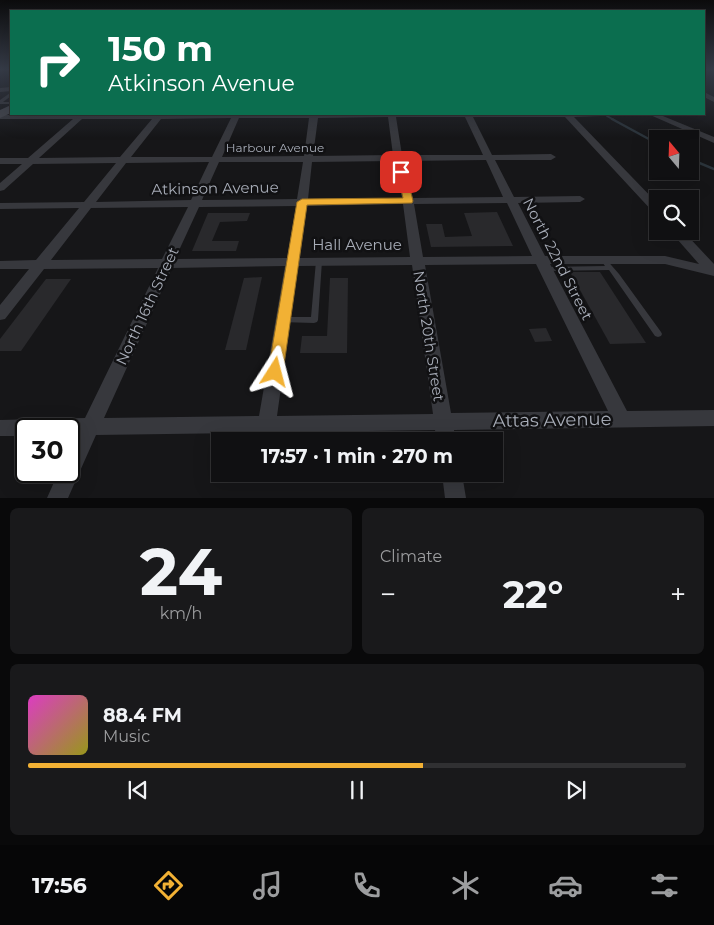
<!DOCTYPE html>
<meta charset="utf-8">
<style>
body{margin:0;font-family:Montserrat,sans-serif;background:#19191b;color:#f1f3f6;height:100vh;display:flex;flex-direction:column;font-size:19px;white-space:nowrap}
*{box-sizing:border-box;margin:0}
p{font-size:16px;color:#9c9d9f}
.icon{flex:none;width:28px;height:28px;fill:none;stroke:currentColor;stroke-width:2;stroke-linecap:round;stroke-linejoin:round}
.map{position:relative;height:498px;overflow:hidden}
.drawer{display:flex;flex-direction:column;gap:10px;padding:10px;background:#09090a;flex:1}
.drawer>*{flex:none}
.top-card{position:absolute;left:10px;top:10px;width:695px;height:105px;border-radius:0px;box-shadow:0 5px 20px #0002,0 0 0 1px #303032;background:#0b6e4f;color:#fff;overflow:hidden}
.needle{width:32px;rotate:341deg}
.tools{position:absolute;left:649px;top:130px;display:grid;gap:10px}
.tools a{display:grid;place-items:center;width:50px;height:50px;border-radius:0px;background:#101012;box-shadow:0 5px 20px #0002,0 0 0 1px #303032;font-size:25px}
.speed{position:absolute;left:15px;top:418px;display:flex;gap:10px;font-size:25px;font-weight:700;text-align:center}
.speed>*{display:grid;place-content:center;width:65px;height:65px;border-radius:50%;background:#101012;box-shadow:0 5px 20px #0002,0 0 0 1px #303032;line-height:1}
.speed .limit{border:2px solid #111;border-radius:8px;background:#fff;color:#111}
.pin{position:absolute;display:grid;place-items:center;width:42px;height:42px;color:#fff;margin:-21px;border-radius:10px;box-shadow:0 2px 8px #0006}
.me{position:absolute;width:55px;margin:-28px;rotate:9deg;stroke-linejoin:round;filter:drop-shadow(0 0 4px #0008)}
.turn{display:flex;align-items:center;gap:18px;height:105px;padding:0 15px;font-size:22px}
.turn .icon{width:65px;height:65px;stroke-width:2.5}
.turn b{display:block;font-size:35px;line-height:42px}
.big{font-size:38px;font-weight:700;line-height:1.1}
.drawer .card{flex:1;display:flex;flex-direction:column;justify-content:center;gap:8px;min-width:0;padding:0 18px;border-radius:8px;background:#19191b}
.drawer .dial{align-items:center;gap:0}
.dial b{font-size:65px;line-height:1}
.song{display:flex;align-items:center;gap:15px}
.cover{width:60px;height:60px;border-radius:8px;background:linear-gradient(135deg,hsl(310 70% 55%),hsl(60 70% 35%))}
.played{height:5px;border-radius:2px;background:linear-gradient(90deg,#f2b134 60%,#303032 60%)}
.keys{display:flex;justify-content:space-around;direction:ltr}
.heat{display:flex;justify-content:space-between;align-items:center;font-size:28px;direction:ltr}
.drawer .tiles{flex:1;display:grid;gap:10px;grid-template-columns:1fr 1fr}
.card:last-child{grid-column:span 2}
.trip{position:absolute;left:211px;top:432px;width:292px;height:50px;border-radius:0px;background:#101012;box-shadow:0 5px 20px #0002,0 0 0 1px #303032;font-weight:700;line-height:50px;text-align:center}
.dock{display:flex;height:80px;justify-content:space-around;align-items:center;background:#060607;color:#9c9d9f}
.dock .icon{width:35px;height:35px}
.dock .on{color:#f2b134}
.dock b{font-size:22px;color:#f1f3f6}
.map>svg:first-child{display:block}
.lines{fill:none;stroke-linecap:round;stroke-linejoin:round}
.stream-far1{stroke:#2c353c;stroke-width:2}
.stream{stroke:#2c353c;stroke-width:2.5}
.building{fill:#29292c}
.lane{fill:#37383d;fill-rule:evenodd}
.street{fill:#37383d;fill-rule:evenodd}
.secondary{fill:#45474d;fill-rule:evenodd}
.route{fill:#f2b134;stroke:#9d7322}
.labels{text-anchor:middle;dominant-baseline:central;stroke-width:5;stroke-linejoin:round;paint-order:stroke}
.far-street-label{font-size:12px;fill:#a8adb8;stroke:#111113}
.street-label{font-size:15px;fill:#a8adb8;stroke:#111113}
.near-street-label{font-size:18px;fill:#a8adb8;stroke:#111113}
</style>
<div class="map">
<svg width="714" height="498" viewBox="0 0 714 498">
<rect width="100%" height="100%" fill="#161618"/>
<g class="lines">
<!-- stream-far1 -->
<path class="stream-far1" d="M607,116L614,120"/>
<!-- stream -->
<g class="stream">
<path d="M612,119L658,144"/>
<path d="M690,159L714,169"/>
</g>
</g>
<!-- building -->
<g class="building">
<path d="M497,212L513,246L431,247L426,224H442L445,237L472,236L464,213Z"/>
<path d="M208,213H250L247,221L220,222L212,241H239L236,251H192Z"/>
<path d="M570,272H600L646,343L610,344Z"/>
<path d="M262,277L246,350H225L244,278Z"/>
<path d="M330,278H348L347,353H300L302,336H327Z"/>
<path d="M46,279H71L21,351H0V339Z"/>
<path d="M546,328L552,341L535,342L529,329Z"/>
</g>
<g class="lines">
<!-- lane -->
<g class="lane">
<path d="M10,93H11V96L3,102H11V104H0V100Z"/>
<path d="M603,257L605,258L619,274L661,332L662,334L661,336L658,337L655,336L609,270L545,271L542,269L545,267L605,266L600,259Z"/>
<path d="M319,259L322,261L318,320L317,322L314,323L280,322L279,320L280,318L283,317H311L316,261Z"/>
</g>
<!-- street -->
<g class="street">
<path d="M11,87V91L0,92V88Z"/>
<path d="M704,92L714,97V102L704,97Z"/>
<path d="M605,114L601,116L574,117L658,204V214L654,213L565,117H473L492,155L551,154L556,157L551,160H495L514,197L580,196L585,199L580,202L518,203L545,256H665L699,264L670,231H683L714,264V276L665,264H550L627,411L714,410V426L454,430L455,441H437L435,430L96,435L68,498H47L59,471H69V451L77,435H69V429H26V436H0V420L85,418L158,268L44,269L5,319L0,320V305L29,269H0V261L36,260L79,208L0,209V203L84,202L116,163L33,164L4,190L0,191V183L22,164H0V158H28L73,119H0V115ZM388,117L393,155L313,156L318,118ZM396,117H465L483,155H402ZM231,118L212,157H131L161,119ZM239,118H309L304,156L222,157ZM82,119H152L120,157L39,158ZM486,160L503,197L413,198L403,161ZM394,161L402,198L308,199L312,162ZM209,162L191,200L96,202L126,163ZM219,162H303L297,199L202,200ZM507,203L532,256L423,257L414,204ZM403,204L410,257L300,258L307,206ZM296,206L287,258L175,259L199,207ZM188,207L162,259L51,260L91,208ZM536,264L608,411L451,413L425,265ZM412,265L433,414L277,416L298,266ZM285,266L259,416L104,418L172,268Z"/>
<path d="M648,114H658L714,137V143Z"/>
<path d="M442,474H462L466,498H445Z"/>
</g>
<!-- secondary -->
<path class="secondary" d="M11,105V113L0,118V110Z"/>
</g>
<!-- sky -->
<linearGradient id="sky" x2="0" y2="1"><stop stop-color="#0c0c0d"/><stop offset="0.5" stop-color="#363c48"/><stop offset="1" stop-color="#363c48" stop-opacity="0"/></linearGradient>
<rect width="714" height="138" fill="url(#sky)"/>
<!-- route -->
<path class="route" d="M401,170L406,172L413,201L412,203L307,205L283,372L280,376L275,378L270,376L268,372L297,202L302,199L403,198L397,172Z"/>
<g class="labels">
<!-- far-street labels -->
<g class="far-street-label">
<text x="275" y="147">Harbour Avenue</text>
</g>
<!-- street labels -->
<g class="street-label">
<text transform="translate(215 188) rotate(-1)">Atkinson Avenue</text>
<text x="357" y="244">Hall Avenue</text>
<text transform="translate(558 259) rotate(63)">North 22nd Street</text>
<text transform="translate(147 306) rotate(-65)">North 16th Street</text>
<text transform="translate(429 336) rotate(81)">North 20th Street</text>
</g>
<!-- near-street labels -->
<g class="near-street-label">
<text transform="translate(552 420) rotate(-1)">Attas Avenue</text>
</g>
</g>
</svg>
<div class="tools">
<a><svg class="needle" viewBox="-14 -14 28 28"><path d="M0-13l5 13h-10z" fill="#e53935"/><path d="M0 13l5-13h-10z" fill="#9c9d9f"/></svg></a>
<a><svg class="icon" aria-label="search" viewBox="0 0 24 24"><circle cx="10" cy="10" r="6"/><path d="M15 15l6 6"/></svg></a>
</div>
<div class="speed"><div class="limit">30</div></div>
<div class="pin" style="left:401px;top:172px;background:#d93025"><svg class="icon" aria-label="arrive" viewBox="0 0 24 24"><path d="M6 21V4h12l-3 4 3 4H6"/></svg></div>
<svg class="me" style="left:275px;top:372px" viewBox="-20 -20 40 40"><path d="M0-17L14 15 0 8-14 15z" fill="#f2b134" stroke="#fff" stroke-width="4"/></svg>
<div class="trip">17:57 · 1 min · 270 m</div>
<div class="top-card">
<div class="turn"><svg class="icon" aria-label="right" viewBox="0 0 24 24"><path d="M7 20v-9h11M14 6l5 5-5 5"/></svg><div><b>150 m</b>Atkinson Avenue</div></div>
</div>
</div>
<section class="drawer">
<div class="tiles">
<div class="card dial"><b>24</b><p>km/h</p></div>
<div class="card"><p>Climate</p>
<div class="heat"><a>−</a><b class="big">22°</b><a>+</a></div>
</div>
<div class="card">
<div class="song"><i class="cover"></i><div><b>88.4 FM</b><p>Music</p></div></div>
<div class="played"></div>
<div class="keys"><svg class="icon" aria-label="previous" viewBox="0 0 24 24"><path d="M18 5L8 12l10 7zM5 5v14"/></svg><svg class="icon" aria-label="pause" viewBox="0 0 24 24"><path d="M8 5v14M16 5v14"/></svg><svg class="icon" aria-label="next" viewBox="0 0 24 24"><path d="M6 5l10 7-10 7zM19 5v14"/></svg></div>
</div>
</div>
</section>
<nav class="dock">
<b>17:56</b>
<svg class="icon on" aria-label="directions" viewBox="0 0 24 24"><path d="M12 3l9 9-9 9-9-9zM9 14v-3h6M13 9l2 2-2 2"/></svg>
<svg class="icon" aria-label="music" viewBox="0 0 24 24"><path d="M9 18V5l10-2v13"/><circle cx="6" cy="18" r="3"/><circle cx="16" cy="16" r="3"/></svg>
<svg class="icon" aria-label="phone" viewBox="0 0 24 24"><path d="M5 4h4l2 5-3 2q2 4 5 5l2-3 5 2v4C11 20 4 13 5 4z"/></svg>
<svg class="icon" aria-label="climate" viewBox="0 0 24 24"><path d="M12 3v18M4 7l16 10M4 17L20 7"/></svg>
<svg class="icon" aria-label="car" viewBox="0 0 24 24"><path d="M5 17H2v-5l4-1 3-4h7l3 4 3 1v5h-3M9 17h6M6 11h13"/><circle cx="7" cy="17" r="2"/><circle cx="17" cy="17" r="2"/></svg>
<svg class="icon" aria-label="filters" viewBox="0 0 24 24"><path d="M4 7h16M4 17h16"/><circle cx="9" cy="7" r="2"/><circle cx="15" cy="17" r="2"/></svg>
</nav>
